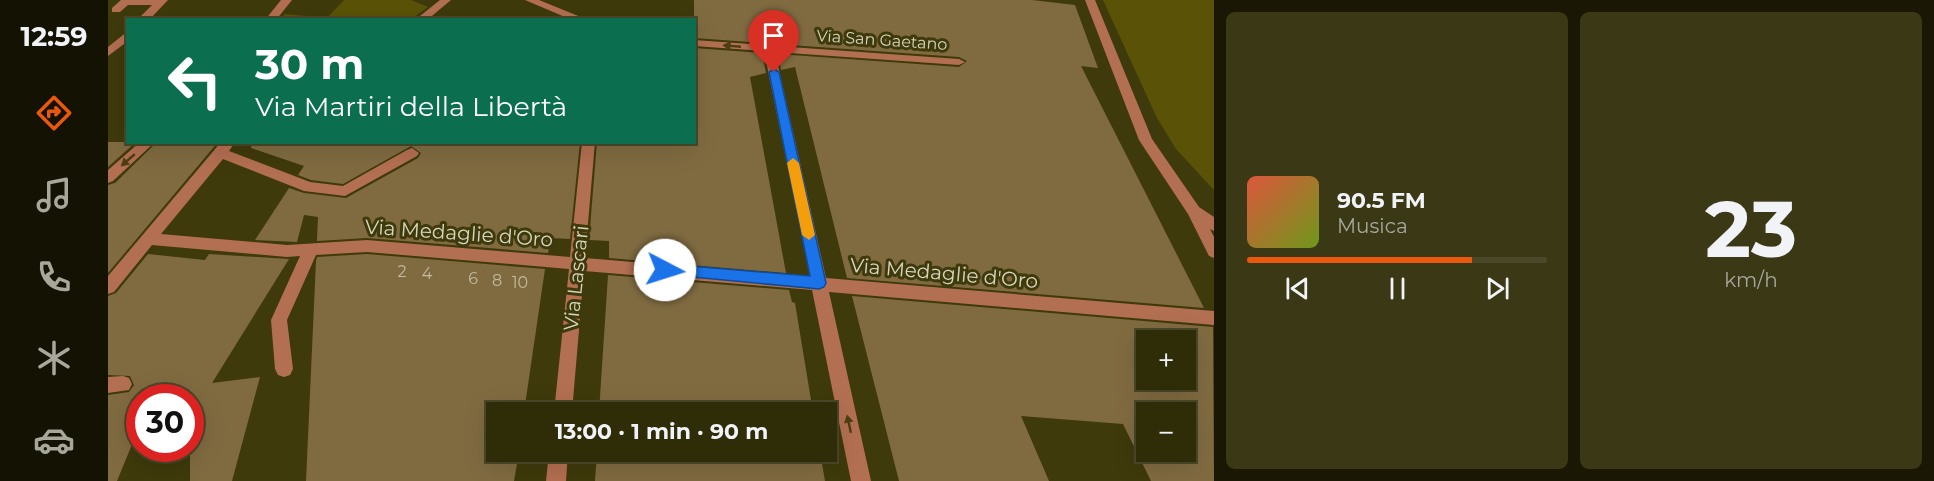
<!DOCTYPE html>
<html lang="it">
<meta charset="utf-8">
<style>
body{margin:0;font-family:Montserrat,sans-serif;background:#3b3816;color:#f1f3f6;height:100vh;display:flex;flex-direction:column;font-size:22px;white-space:nowrap}
*{box-sizing:border-box;margin:0}
p{font-size:20px;color:#a7a79c}
.icon{flex:none;width:33px;height:33px;fill:none;stroke:currentColor;stroke-width:2;stroke-linecap:round;stroke-linejoin:round}
.map{position:relative;flex:1;overflow:hidden}
.sheet{display:flex;flex-direction:column;gap:12px;padding:12px;background:#1a1804;width:720px}
.sheet>*{flex:none}
.guide{position:absolute;left:18px;top:18px;width:570px;height:126px;border-radius:0px;box-shadow:0 6px 24px #0002,0 0 0 2px #4a4829;background:#0b6e4f;color:#fff;overflow:hidden}
.fabs{position:absolute;left:1028px;top:330px;display:grid;gap:12px}
.fabs a{display:grid;place-items:center;width:60px;height:60px;border-radius:0px;background:#2f2c08;box-shadow:0 6px 24px #0002,0 0 0 2px #4a4829;font-size:30px}
.speed{position:absolute;left:18px;top:384px;display:flex;gap:12px;font-size:30px;font-weight:700;text-align:center}
.speed>*{display:grid;place-content:center;width:78px;height:78px;border-radius:50%;background:#2f2c08;box-shadow:0 6px 24px #0002,0 0 0 2px #4a4829;line-height:1}
.speed .limit{border:9px solid #d22;background:#fff;color:#111}
.pin{position:absolute;display:grid;place-items:center;width:51px;height:51px;color:#fff;margin:-62px -26px;border-radius:50% 50% 50% 0;rotate:-45deg;box-shadow:0 0 6px #0007}
.pin .icon{rotate:45deg}
.me{position:absolute;width:66px;margin:-33px;rotate:95deg;stroke-linejoin:round;filter:drop-shadow(0 0 4px #0008)}
.turn{display:flex;align-items:center;gap:21px;height:126px;padding:0 30px;font-size:27px}
.turn .icon{width:78px;height:78px;stroke-width:2.5}
.turn b{display:block;font-size:42px;line-height:51px}
.sheet .card{flex:1;display:flex;flex-direction:column;justify-content:center;gap:9px;min-width:0;padding:0 21px;border-radius:9px;background:#3b3816}
.sheet .dial{align-items:center;gap:0}
.dial b{font-size:78px;line-height:1}
.song{display:flex;align-items:center;gap:18px}
.cover{width:72px;height:72px;border-radius:9px;background:linear-gradient(135deg,hsl(10 70% 55%),hsl(80 70% 35%))}
.played{height:6px;border-radius:3px;background:linear-gradient(90deg,#ea580c 75%,#4a4829 75%)}
.keys{display:flex;justify-content:space-around;direction:ltr}
.sheet .tiles{flex:1;display:grid;gap:12px;grid-template-columns:repeat(2,1fr)}
.trip{position:absolute;left:378px;top:402px;width:351px;height:60px;border-radius:0px;background:#2f2c08;box-shadow:0 6px 24px #0002,0 0 0 2px #4a4829;font-weight:700;line-height:60px;text-align:center}
main{display:flex;flex:1;min-height:0}
.tabs{display:flex;flex-direction:column;width:108px;justify-content:space-around;align-items:center;background:#131203;color:#a7a79c}
.tabs .icon{width:42px;height:42px}
.tabs .active{color:#ea580c}
.tabs b{font-size:27px;color:#f1f3f6}
.map>svg:first-child{display:block}
.green{fill:#5a5307}
.building{fill:#806b41;fill-rule:evenodd}
.lines{fill:none;stroke-linecap:round;stroke-linejoin:round}
.minor{fill:#b36f51;fill-rule:evenodd}
.oneway{fill:#4b3f12}
.route{fill:#1a73e8;stroke:#114b97;stroke-width:1.5}
.slow{fill:#f59e0b}
.labels{text-anchor:middle;dominant-baseline:central;stroke-width:6;stroke-linejoin:round;paint-order:stroke}
.far-street-label{font-size:16px;fill:#d7d5bd;stroke:#3f3a0b}
.number-label{font-size:16px;fill:#c1ba9e}
.street-label{font-size:20px;fill:#d7d5bd;stroke:#3f3a0b}
</style>
<main>
<nav class="tabs">
<b>12:59</b>
<svg class="icon active" aria-label="directions" viewBox="0 0 24 24"><path d="M12 3l9 9-9 9-9-9zM9 14v-3h6M13 9l2 2-2 2"/></svg>
<svg class="icon" aria-label="music" viewBox="0 0 24 24"><path d="M9 18V5l10-2v13"/><circle cx="6" cy="18" r="3"/><circle cx="16" cy="16" r="3"/></svg>
<svg class="icon" aria-label="phone" viewBox="0 0 24 24"><path d="M5 4h4l2 5-3 2q2 4 5 5l2-3 5 2v4C11 20 4 13 5 4z"/></svg>
<svg class="icon" aria-label="climate" viewBox="0 0 24 24"><path d="M12 3v18M4 7l16 10M4 17L20 7"/></svg>
<svg class="icon" aria-label="car" viewBox="0 0 24 24"><path d="M5 17H2v-5l4-1 3-4h7l3 4 3 1v5h-3M9 17h6M6 11h13"/><circle cx="7" cy="17" r="2"/><circle cx="17" cy="17" r="2"/></svg>
</nav>
<div class="map">
<svg width="1106" height="481" viewBox="0 0 1106 481">
<rect width="100%" height="100%" fill="#3f3a0b"/>
<!-- green -->
<g class="green">
<path d="M236,0H303L320,7L303,19H172L177,14L219,18Z"/>
<path d="M995,0H1106V190L1068,149L1049,118Z"/>
</g>
<!-- building -->
<g class="building">
<path d="M586,0H924L967,5L990,68L973,66L1096,308L739,278L687,67L673,70L670,54L851,67L859,61L851,57L586,38Z"/>
<path d="M586,48L654,53L658,73L642,77L678,273L501,258V241L481,240L489,142H586Z"/>
<path d="M0,142H28L0,167Z"/>
<path d="M49,142H110L0,273V185L7,183Z"/>
<path d="M144,142H472L462,239L442,238L440,253L259,238L209,241L210,217L196,215L189,242L147,240L181,188L196,193L238,198L310,158L313,153L303,146L235,184L203,180L190,175L196,166L143,148Z"/>
<path d="M40,254L97,260L101,254L181,259L104,383L152,377L124,481H82V398H32V425L9,481H0V395L21,392L26,385L22,376L0,375V296L8,293Z"/>
<path d="M259,254L437,269L416,412H388V452H411L406,481H198L208,261L209,257Z"/>
<path d="M500,275L681,290L684,302L687,303L705,412H491Z"/>
<path d="M744,296L1105,327L1106,481H1043L1015,424L913,416L941,481H791ZM1038,340H1077V380H1038ZM1038,412H1077V452H1038Z"/>
<path d="M489,452H712L717,481H487Z"/>
</g>
<g class="lines">
<!-- minor -->
<g class="minor">
<path d="M13,0H60L41,20H29L44,5H20L12,12H4V8Z"/>
<path d="M173,0H184L168,20H157Z"/>
<path d="M332,0H343L319,20H307Z"/>
<path d="M417,0H431L480,20H464Z"/>
<path d="M977,0H987L1044,139L1091,207L1106,217V231L1102,229L1106,237V258L1101,256L1080,214L1031,140Z"/>
<path d="M20,31V41L0,56V47Z"/>
<path d="M586,40L851,59L857,62L851,65L667,52L718,278L1106,311V325L721,292L763,481H743L704,290L476,271L464,412H446L461,269L259,252L208,255L179,320L185,369L182,375L176,377L170,375L167,369L163,320L192,256L179,257L44,245L6,292L0,294V276L113,142H127L121,151L202,182L235,186L299,150L304,148L311,153L309,156L237,196L196,191L115,159L53,234L179,245L259,240L462,257L474,142H487L477,258L702,277L656,51L586,46Z"/>
<path d="M32,142H47L5,181L0,183V170Z"/>
<path d="M15,376L21,378L24,384L21,390L0,393V377Z"/>
<path d="M441,452H460L458,481H438Z"/>
</g>
</g>
<!-- one-way arrows -->
<defs><path id="oneway-solid" d="M-6-.8H1V-3.2L6.5 0L1 3.2V.8H-6Z" transform="scale(1.5)"/></defs>
<g class="oneway">
<use href="#oneway-solid" transform="translate(624 46) rotate(-175)"/>
<use href="#oneway-solid" transform="translate(20 160) rotate(139)"/>
<use href="#oneway-solid" transform="translate(741 424) rotate(-102)"/>
</g>
<!-- route -->
<path class="route" d="M666,69L671,72L718,283L716,287L711,289L552,274L550,270L552,266L557,264L702,276L661,72Z"/>
<!-- slow -->
<path class="slow" d="M685,158L691,163L707,235L701,240L694,235L679,163Z"/>
<g class="labels">
<!-- far-street labels -->
<g class="far-street-label">
<text transform="translate(774 40) rotate(4)">Via San Gaetano</text>
</g>
<!-- number labels -->
<g class="number-label">
<text x="294" y="271">2</text>
<text x="319" y="273">4</text>
<text x="365" y="278">6</text>
<text x="389" y="280">8</text>
<text x="412" y="282">10</text>
</g>
<!-- street labels -->
<g class="street-label">
<text transform="translate(351 233) rotate(4)">Via Medaglie d'Oro</text>
<text transform="translate(836 273) rotate(5)">Via Medaglie d'Oro</text>
<text transform="translate(468 278) rotate(-84)">Via Lascari</text>
</g>
</g>
</svg>
<div class="fabs">
<a>+</a>
<a>−</a>
</div>
<div class="speed"><div class="limit">30</div></div>
<div class="pin" style="left:666px;top:72px;background:#d93025"><svg class="icon" aria-label="arrive" viewBox="0 0 24 24"><path d="M6 21V4h12l-3 4 3 4H6"/></svg></div>
<svg class="me" style="left:557px;top:270px" viewBox="-20 -20 40 40"><circle r="19" fill="#fff"/><path d="M0-13L10 11 0 6-10 11z" fill="#1a73e8"/></svg>
<div class="trip">13:00 · 1 min · 90 m</div>
<div class="guide">
<div class="turn"><svg class="icon" aria-label="left" viewBox="0 0 24 24"><path d="M17 20v-9H6M10 6l-5 5 5 5"/></svg><div><b>30 m</b>Via Martiri della Libertà</div></div>
</div>
</div>
<section class="sheet">
<div class="tiles">
<div class="card">
<div class="song"><i class="cover"></i><div><b>90.5 FM</b><p>Musica</p></div></div>
<div class="played"></div>
<div class="keys"><svg class="icon" aria-label="previous" viewBox="0 0 24 24"><path d="M18 5L8 12l10 7zM5 5v14"/></svg><svg class="icon" aria-label="pause" viewBox="0 0 24 24"><path d="M8 5v14M16 5v14"/></svg><svg class="icon" aria-label="next" viewBox="0 0 24 24"><path d="M6 5l10 7-10 7zM19 5v14"/></svg></div>
</div>
<div class="card dial"><b>23</b><p>km/h</p></div>
</div>
</section>
</main>
